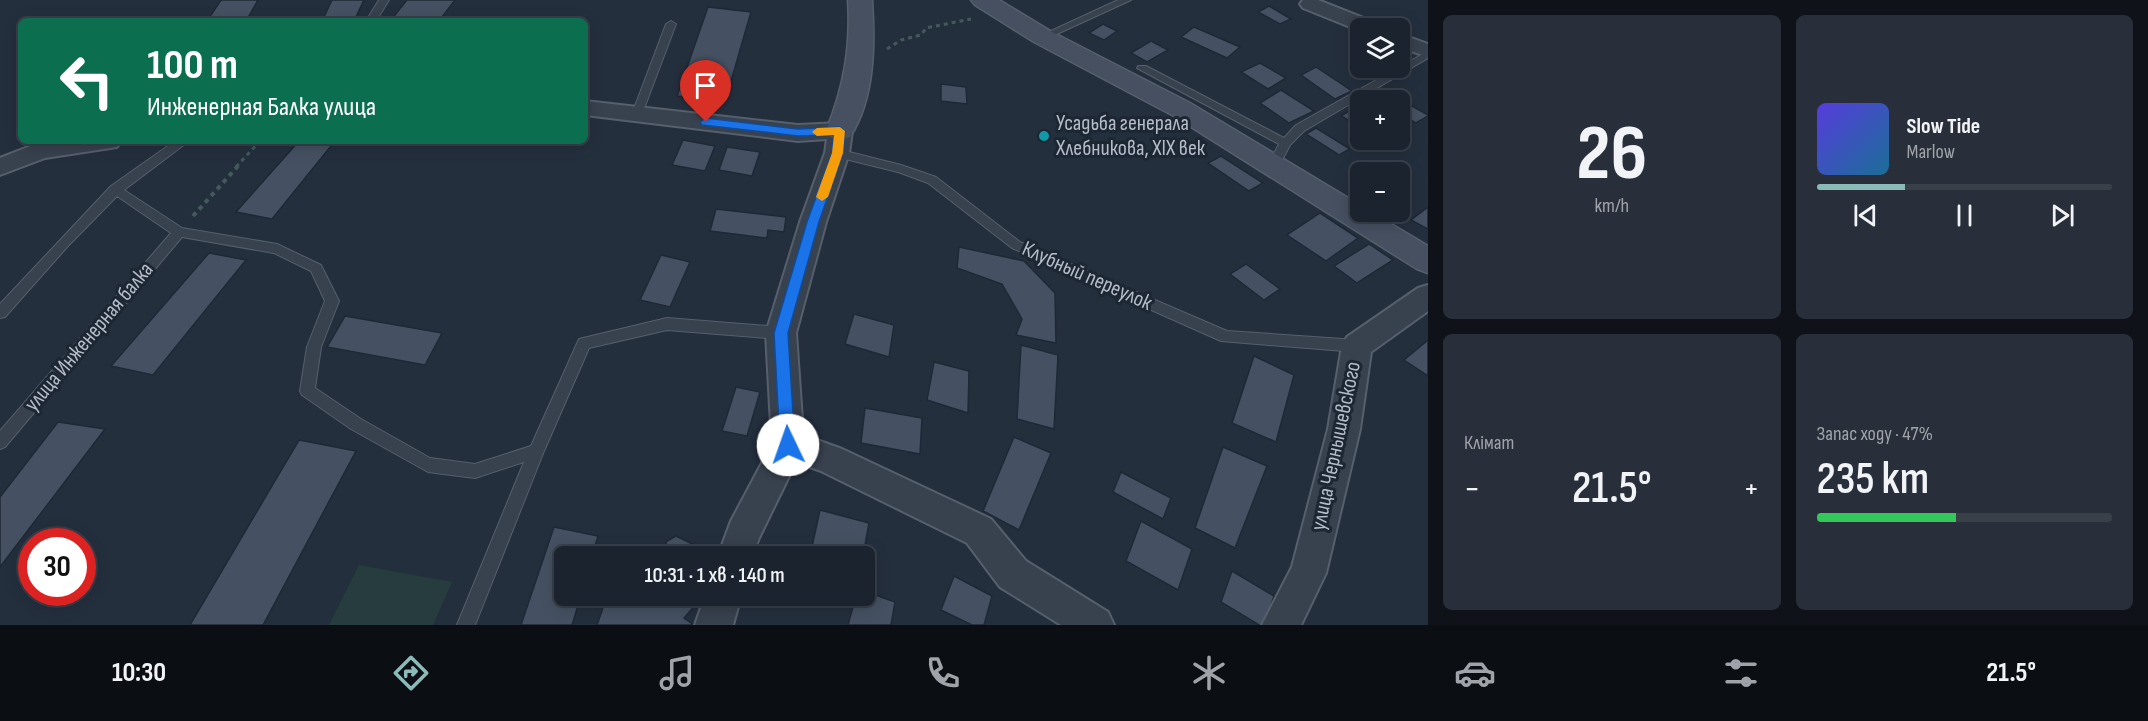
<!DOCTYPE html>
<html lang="uk">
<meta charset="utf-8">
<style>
body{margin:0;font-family:"Sofia Sans Condensed",sans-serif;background:#282f3a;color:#f1f3f6;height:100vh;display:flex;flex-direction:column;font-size:22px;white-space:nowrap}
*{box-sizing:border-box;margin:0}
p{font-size:20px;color:#a0a4aa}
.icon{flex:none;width:33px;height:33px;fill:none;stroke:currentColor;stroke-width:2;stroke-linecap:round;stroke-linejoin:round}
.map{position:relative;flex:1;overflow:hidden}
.side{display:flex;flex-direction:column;gap:15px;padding:15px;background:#0f1319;width:720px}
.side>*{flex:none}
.hud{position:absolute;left:18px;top:18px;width:570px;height:126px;border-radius:9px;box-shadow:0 3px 15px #0003,0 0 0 2px #39404a;background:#0b6e4f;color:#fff;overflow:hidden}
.controls{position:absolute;left:1350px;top:18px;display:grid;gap:12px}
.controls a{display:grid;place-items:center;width:60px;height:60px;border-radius:9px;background:#1b232e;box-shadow:0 3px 15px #0003,0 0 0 2px #39404a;font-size:30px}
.speed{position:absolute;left:18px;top:528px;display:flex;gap:12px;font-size:30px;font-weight:700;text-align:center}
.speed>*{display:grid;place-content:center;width:78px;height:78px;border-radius:50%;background:#1b232e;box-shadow:0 3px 15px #0003,0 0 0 2px #39404a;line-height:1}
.speed .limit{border:9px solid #d22;background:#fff;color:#111}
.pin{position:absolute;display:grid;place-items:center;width:51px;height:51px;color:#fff;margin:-62px -26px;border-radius:50% 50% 50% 0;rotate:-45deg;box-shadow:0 0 6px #0007}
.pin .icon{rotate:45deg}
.me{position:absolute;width:66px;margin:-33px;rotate:357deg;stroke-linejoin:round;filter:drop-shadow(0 0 4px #0008)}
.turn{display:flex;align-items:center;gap:21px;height:126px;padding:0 30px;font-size:27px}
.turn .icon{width:78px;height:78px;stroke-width:2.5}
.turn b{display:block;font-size:42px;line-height:51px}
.big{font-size:45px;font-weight:600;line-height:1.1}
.side .card{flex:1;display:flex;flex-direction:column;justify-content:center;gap:9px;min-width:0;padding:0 21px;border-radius:9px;background:#282f3a}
.side .dial{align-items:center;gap:0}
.dial b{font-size:78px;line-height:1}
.song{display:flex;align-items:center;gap:18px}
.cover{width:72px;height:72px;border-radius:9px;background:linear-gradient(135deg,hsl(250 70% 55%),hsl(200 70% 35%))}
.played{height:6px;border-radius:3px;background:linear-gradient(90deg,#8bbbb9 30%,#39404a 30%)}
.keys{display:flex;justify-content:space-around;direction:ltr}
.heat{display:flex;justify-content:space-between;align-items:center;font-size:33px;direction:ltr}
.charge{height:9px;border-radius:4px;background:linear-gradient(90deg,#34c759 47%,#39404a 0)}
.side .tiles{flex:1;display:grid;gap:15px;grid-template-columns:repeat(2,1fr)}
.trip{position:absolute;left:554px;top:546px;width:321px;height:60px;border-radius:9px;background:#1b232e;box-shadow:0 3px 15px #0003,0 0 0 2px #39404a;font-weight:600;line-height:60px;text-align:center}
.menu{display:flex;height:96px;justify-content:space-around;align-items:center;background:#0b0e12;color:#a0a4aa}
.menu .icon{width:42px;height:42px}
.menu .current{color:#8bbbb9}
.menu b{font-size:27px;color:#f1f3f6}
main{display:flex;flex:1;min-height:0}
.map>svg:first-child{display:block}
.green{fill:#263c3f}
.building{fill:#455162;stroke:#1f2835;stroke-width:1.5}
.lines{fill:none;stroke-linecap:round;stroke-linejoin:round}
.lane-casing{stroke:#565f6c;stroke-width:2}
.street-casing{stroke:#565f6c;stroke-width:4}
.secondary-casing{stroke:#565f6c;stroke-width:3}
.path-far1{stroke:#44595c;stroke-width:3;stroke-dasharray:4 4;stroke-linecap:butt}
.path{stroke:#44595c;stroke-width:4;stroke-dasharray:4.5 4.5;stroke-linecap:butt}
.lane{fill:#38414e;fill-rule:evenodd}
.street{fill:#38414e;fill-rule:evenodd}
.secondary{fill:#465061;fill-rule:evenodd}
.route{fill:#1a73e8;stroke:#114b97;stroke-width:1.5}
.slow{fill:#f59e0b}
.culture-dot{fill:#0f9aa8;stroke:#1d2633;stroke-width:2}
.labels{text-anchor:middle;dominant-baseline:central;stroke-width:6;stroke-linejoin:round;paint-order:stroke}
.poi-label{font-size:22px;fill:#b4bcc9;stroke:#1d2633;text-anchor:start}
.street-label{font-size:22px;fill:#b4bcc9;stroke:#1d2633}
</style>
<main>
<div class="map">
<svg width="1428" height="625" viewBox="0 0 1428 625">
<rect width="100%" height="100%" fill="#242f3e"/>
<!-- green -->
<path class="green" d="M359,565L452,582L433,625H329Z"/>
<!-- building -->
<g class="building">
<path d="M221,0H258L246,21H207Z"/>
<path d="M332,0H364L354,21H322Z"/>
<path d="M407,0H455L439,21H390Z"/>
<path d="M1269,6L1291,19L1280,24L1258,12Z"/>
<path d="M708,7L751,12L725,102L677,96Z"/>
<path d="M1103,24L1117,31L1104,40L1089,33Z"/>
<path d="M1194,27L1240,47L1227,58L1181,37Z"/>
<path d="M1151,41L1168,50L1147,62L1131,53Z"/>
<path d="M1400,43L1417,51L1402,59L1400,58Z"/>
<path d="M1260,63L1286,78L1268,89L1241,72Z"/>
<path d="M1316,67L1352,91L1335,99L1301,75Z"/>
<path d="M941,84L966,87L967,104L941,101Z"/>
<path d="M1281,90L1314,111L1289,123L1260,103Z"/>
<path d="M1391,94L1428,115V116L1416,123L1400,114V100H1379Z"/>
<path d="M1357,106L1360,108V127L1341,116Z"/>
<path d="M1316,128L1350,149L1339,155L1306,134Z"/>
<path d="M683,140L715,146L705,171L672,165Z"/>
<path d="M299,141H335L272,219L236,212Z"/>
<path d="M727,147L760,152L752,176L719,170Z"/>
<path d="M1221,156L1263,183L1249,191L1208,163Z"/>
<path d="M1428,207V229L1411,220Z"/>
<path d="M716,209L786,217L784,232L768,230L767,238L710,231Z"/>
<path d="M1320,213L1358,238L1326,261L1287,235Z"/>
<path d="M1369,244L1393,260L1357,283L1334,266Z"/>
<path d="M959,247L1024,261L1055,293L1056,343L1016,335L1022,319L1002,284L957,268Z"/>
<path d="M209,253L246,260L153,375L111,366Z"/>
<path d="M661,255L690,262L670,307L640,300Z"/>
<path d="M1246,264L1280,289L1264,300L1230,274Z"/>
<path d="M854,314L894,325L889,357L845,344Z"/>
<path d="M345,316L442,333L425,365L327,347Z"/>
<path d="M1428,340V376L1404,360Z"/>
<path d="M1021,345L1058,355L1054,429L1017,419Z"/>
<path d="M1254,356L1294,375L1276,442L1232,423Z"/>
<path d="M934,362L969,371L968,413L927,400Z"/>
<path d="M736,387L760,392L747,436L722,431Z"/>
<path d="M865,408L922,418L920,454L861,443Z"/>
<path d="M58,422L105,429L0,567V497Z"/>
<path d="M1014,437L1051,453L1019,530L983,511Z"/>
<path d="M299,440L356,451L263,625H190Z"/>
<path d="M1223,447L1267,466L1235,548L1195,528Z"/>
<path d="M1121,472L1171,498L1163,519L1113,492Z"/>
<path d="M820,510L869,523L863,556H810Z"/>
<path d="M1141,521L1192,549L1178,590L1126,561Z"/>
<path d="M554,527L598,536L592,556H564V596H581L572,625H521Z"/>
<path d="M676,536L717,556H661L667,541Z"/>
<path d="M1232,571L1274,596L1265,625H1259L1221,602Z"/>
<path d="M954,576L992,596L984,625H972L941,610Z"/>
<path d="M864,591L895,602L891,625H848L856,596H864Z"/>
<path d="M607,596H624L645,600L646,596H703L684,618L694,625H597Z"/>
</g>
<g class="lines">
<defs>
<g id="lane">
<path d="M379,0H389L376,21H366Z"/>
<path d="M1118,0H1131L1046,39H1040L1038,37Z"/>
<path d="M671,21L676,24L642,114L641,116H633L632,114L666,24Z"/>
<path d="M1428,51V58L1304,131L1290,145L1278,168L1274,169L1268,165L1279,144L1137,68L1138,66H1146L1284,138L1296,125Z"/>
<path d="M175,141H189L124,190L182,228L277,244L321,265L339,301L321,347L315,388L361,419L430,458L475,464L531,446L579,339L667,318L781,327L786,329L788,333L786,337L781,339L667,330L589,348L544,451L475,625H457L524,462L475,478L428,472L351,429L302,395L300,391L307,347L325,301L311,271L274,253L182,237L5,447L0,449V431L171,233L117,196L68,246L5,317L0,318V304L111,186Z"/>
<path d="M837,149L901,165L936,177L1020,242L1227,331L1357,340L1362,342L1364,346L1362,350L1357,352L1221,341L1012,248L928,183L898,172L833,156L831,153Z"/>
</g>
<g id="street">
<path d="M1303,0H1318L1379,24L1382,28H1360V31L1303,8L1300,4Z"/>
<path d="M1400,34L1428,44V57L1400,47Z"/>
<path d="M585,101L798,125L840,123L848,126L852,131L849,153L826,222L796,333L803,435L842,449L991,519L1026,561L1108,612L1114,625H1061L1000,587L967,543L821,471L796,462L759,538L752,556H718L731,521L772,444L766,333L800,222L825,153L827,139L798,141L585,115Z"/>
<path d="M54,141H121L117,147L45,158L0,175V158L33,145Z"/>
<path d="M1428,285V311L1371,352L1360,429L1326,573L1301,625H1262L1292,567L1328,429L1342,346L1347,337L1418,288Z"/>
<path d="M705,596H741L733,625H695Z"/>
</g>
<g id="secondary">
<path d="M848,0H872C875,45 875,98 850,137L840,140L830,137L826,131C844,87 851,47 848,0Z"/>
<path d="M971,0H999L1052,32L1190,103L1360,205V212H1371L1428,246V273L1417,269L1172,115L1034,42L975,5Z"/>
</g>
</defs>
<!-- lane casing -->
<use href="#lane" class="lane-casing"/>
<!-- street casing -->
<use href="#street" class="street-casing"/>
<!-- secondary casing -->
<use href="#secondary" class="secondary-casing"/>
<!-- path-far1 -->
<g class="path-far1">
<path d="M887,49L901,40L921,35L926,28L971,19"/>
<path d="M236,167L260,141"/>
</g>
<!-- path -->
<path class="path" d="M193,216L238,166"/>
<!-- lane -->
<use href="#lane" class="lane"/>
<!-- street -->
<use href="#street" class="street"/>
<!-- secondary -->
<use href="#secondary" class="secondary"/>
</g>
<!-- route -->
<path class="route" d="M706,118L798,129L840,127L845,131L843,153L819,222L788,333L795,445L793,450L788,452L782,450L780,445L774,333L807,222L832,153L834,135L798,136L702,125L700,122Z"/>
<!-- slow -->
<path class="slow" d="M840,127L845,131L843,153L828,197L822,201L816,197L832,153L834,135L817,136L812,132L817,128Z"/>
<!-- markers -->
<circle class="culture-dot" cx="1044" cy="136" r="6"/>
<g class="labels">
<!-- poi labels -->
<g class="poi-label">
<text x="1056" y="123">Усадьба генерала<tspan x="1056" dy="25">Хлебникова, XIX век</tspan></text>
</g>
<!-- street labels -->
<g class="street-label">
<text transform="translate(1087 276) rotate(24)">Клубный переулок</text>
<text transform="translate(89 337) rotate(-50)">улица Инженерная балка</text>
<text transform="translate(1336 446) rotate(-78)">улица Чернышевского</text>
</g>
</g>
</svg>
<div class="controls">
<a><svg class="icon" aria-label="layers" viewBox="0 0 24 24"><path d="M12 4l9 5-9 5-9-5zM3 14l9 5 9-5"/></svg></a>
<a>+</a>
<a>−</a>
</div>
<div class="speed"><div class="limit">30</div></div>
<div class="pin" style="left:706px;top:122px;background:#d93025"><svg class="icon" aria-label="arrive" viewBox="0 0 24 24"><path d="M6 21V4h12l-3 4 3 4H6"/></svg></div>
<svg class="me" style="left:788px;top:445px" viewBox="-20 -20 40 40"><circle r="19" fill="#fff"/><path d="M0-13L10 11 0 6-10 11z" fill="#1a73e8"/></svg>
<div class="trip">10:31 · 1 хв · 140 m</div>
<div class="hud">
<div class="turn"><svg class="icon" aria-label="left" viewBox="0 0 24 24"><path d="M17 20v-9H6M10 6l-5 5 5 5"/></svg><div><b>100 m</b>Инженерная Балка улица</div></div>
</div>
</div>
<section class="side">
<div class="tiles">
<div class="card dial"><b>26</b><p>km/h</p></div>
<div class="card">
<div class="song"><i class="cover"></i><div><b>Slow Tide</b><p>Marlow</p></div></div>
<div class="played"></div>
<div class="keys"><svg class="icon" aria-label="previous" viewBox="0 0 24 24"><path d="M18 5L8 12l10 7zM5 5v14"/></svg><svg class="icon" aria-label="pause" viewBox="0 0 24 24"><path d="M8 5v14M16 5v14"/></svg><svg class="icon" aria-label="next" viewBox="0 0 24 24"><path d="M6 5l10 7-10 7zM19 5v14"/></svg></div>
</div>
<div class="card"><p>Клімат</p>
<div class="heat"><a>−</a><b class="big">21.5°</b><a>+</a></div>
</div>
<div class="card"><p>Запас ходу · 47%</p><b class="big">235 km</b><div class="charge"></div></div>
</div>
</section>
</main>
<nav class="menu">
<b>10:30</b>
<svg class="icon current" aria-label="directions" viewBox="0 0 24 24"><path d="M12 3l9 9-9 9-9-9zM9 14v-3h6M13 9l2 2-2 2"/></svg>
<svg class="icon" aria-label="music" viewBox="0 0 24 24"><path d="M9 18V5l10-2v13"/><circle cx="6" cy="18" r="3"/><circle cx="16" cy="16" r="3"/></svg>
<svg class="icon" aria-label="phone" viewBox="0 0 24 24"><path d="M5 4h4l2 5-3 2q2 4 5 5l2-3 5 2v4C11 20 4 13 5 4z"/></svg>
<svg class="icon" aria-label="climate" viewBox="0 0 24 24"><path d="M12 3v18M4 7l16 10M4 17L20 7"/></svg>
<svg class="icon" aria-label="car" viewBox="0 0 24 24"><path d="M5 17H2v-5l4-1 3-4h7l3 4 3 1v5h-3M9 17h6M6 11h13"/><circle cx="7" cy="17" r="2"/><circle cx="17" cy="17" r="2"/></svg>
<svg class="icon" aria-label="filters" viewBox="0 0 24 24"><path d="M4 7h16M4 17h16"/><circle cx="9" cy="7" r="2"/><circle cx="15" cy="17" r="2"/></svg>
<b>21.5°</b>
</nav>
